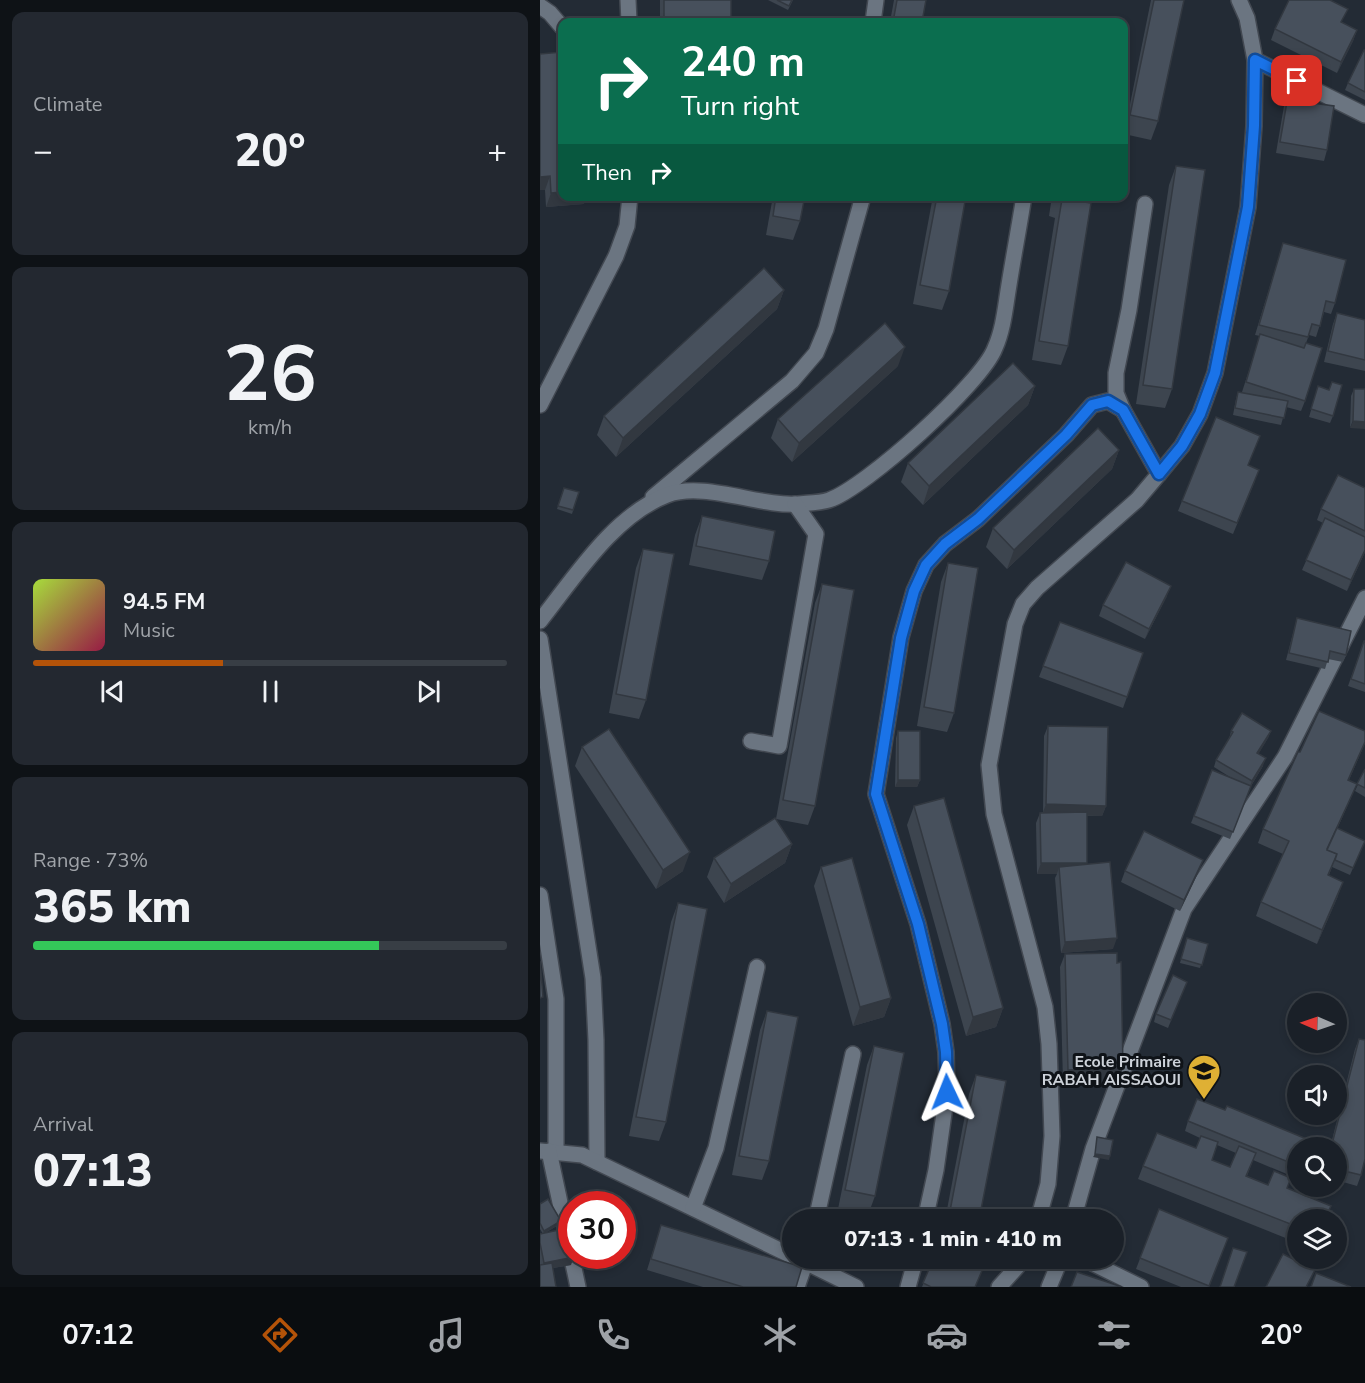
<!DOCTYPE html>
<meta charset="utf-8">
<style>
body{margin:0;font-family:"Nunito Sans",sans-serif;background:#232830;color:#f1f3f6;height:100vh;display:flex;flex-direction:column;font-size:22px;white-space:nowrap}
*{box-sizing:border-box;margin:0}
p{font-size:20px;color:#9fa3a8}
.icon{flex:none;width:33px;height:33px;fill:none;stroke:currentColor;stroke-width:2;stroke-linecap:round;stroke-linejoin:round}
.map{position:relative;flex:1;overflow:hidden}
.drawer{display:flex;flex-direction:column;gap:12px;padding:12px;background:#0e1216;width:540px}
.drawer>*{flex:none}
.banner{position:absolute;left:18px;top:18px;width:570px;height:183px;border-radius:12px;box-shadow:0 3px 9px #0003,0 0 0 2px #383e45;background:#0b6e4f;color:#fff;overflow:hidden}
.needle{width:39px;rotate:272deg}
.controls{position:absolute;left:747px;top:993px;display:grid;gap:12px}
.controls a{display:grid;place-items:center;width:60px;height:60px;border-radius:50%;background:#1a2028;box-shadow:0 3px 9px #0003,0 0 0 2px #383e45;font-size:30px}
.speed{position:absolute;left:18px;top:1191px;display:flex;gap:12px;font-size:30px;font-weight:700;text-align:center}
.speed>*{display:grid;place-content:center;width:78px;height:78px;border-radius:50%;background:#1a2028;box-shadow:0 3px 9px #0003,0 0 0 2px #383e45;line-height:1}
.speed .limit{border:9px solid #d22;background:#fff;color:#111}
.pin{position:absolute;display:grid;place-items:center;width:51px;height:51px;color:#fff;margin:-26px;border-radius:12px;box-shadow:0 3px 9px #0006}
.me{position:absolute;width:66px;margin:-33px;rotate:358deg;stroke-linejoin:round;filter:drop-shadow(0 0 4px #0008)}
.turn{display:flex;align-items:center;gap:21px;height:126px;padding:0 24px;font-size:27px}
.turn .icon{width:78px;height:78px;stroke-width:2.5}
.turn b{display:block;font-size:42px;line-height:51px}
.then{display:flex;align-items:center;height:57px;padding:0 24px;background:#0003;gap:12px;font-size:22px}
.big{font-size:45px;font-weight:800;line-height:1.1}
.drawer .widget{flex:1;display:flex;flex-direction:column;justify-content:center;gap:9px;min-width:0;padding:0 21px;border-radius:12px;background:#232830}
.drawer .dial{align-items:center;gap:0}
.dial b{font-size:78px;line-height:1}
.song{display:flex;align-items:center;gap:18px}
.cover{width:72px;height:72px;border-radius:9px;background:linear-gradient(135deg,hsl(80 70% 55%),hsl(340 70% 35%))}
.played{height:6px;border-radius:3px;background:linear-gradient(90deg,#b45309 40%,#383e45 40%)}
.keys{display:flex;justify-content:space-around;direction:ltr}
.heat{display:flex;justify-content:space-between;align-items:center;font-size:33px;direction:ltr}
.charge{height:9px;border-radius:4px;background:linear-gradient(90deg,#34c759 73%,#383e45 0)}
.trip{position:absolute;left:242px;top:1209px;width:342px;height:60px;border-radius:30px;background:#1a2028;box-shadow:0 3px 9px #0003,0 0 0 2px #383e45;font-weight:800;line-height:60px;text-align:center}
.dock{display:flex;height:96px;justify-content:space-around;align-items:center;background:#0a0d10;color:#9fa3a8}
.dock .icon{width:42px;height:42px}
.dock .on{color:#b45309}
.dock b{font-size:27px;color:#f1f3f6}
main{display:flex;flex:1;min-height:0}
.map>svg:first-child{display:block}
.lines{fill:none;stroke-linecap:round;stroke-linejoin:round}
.minor-casing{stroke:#424851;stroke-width:18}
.minor{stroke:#6b7581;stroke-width:15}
.wall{fill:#3d454f;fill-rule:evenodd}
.shaded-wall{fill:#323840}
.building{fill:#47505c;stroke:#323840;stroke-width:1.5}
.route-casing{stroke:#114b97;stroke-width:15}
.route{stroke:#1a73e8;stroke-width:10}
.labels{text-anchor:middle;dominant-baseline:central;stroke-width:6;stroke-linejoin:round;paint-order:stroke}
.poi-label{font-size:16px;font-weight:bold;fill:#cdd2d9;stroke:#0f1318;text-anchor:end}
</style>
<main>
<section class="drawer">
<div class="widget"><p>Climate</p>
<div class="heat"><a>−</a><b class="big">20°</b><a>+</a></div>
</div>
<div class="widget dial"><b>26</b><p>km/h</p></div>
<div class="widget">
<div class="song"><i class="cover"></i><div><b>94.5 FM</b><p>Music</p></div></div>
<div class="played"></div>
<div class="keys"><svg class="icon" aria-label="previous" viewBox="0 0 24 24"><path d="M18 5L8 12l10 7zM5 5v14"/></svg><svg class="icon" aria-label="pause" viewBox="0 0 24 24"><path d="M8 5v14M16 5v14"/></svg><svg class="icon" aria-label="next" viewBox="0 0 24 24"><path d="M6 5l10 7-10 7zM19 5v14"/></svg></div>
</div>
<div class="widget"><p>Range · 73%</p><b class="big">365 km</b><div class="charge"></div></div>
<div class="widget"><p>Arrival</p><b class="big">07:13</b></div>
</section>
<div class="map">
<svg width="825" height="1287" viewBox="0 0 825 1287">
<rect width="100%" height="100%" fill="#232b35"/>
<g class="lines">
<defs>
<g id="minor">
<path d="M88,0L89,22"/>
<path d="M0,6L10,13L22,27"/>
<path d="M333,22L336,0"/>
<path d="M715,60L825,115"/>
<path d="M605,204L589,310L576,373V393L583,410L619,474"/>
<path d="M0,405L76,256L87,226L90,196"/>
<path d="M113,497L252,381L276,353L286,329L323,196"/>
<path d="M0,621C35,577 73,516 127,495C164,481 220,507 258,504C267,503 280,503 289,500C325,488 442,383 455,348C463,330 465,310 468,291C473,259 479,228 484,196"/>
<path d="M0,639L53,978L56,1040L57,1162"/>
<path d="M211,741L239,746L276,534L255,504"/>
<path d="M0,895L16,999V1151"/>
<path d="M0,1151L42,1155L252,1256"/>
<path d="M9,1151L38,1287"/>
<path d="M153,1208L176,1148L217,967"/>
<path d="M276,1220L313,1054"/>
<path d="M385,1220L396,1170L407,1092L406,1052L402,1024L378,924L336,794L361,637L374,591L386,565L405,544L438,519L526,435L552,405L568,401L583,410"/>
<path d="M498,1220L508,1184L512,1136L509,1044L505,1007L454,814L449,765L475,624L483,604L497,588L597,500L619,474L642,446L660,414L675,373L708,207L714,126L715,60L707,18L699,0"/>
<path d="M533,1220L553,1149L644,909L745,757L825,598"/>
<path d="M257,1258L316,1287"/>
<path d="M542,1258L601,1287"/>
<path d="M257,1287L267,1258"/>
<path d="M368,1287L376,1258"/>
<path d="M459,1287L477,1267L481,1258"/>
<path d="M509,1287L521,1258"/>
</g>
</defs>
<!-- minor casing -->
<use href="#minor" class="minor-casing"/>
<!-- minor -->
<use href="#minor" class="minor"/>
</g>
<!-- wall -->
<g class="wall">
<rect x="120" y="0" width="71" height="22"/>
<path d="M228,0H253L248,10Z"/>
<path d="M354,0H386L382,22H350Z"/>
<path d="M611,0H644L618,121L611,140L584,134Z"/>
<path d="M803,23L817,30L813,41L797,73L731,40L735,29Z"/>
<path d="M825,50V100L805,90L808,83Z"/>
<path d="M0,54L44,204L6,207L5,190H0Z"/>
<path d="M749,90L758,101L787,150L784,161L736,153L745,100Z"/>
<path d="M636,166L632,389L625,408L596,404L629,185Z"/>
<path d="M233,196H265L260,221L253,240L226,235Z"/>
<path d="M393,196H426L409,291L402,310L373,304Z"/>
<path d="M512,196H545L528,346L521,365L492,360L515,218L509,216Z"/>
<path d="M743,243L795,303L791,314L784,312L776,337L769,335L766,343L765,401L761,411L746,407L741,425L693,415L696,399L698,392H702L720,336L715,335Z"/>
<path d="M244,290L237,309L76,457L57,435L64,416Z"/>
<path d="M797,313L825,320V371L784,362L793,324Z"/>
<path d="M358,366L252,462L231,438L238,419Z"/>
<path d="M495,386L488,405L383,505L361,482L368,463Z"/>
<path d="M814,389H825L810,428L811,396Z"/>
<path d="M776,394L793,416L790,423L769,417Z"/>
<path d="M579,450L572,469L467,569L446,547L453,528Z"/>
<path d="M709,466L715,481L693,534L638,511L642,501Z"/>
<path d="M24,488L39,492L32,514L17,509Z"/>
<path d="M825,488V552L807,591L762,570L783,523L777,520L781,509Z"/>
<path d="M162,516L229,561L222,580L149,565L155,535Z"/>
<path d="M103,549L106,700L99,719L69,713L96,568Z"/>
<path d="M408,563L414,713L407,732L377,726L401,582Z"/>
<path d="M282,584L275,806L268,825L236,819L252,844L245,863L184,903L167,877L174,858L236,819L275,603Z"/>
<path d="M627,596L605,639L559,616L563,605Z"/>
<path d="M757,618L806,655L803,662L788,659L785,669L746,660Z"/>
<path d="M520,622L603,653L583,708L499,677Z"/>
<path d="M824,641H825V692L808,686Z"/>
<path d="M508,726L566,806L562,816H547L546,864L573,949L521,953L515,878L517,874H497L496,823L500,813L503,812L504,736Z"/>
<path d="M358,731L380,780L377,787H355L356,738Z"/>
<path d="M691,731H731L728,738L718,754L723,766L711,786L690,839L651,823L672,770L693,779L674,767L676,760L689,739Z"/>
<path d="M825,731V743L809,780L811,798L797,829L825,841L810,875L792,867L789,875L798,896L777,944L716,916L721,902L743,854L718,843L723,829Z"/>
<path d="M42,747L143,871L116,889L35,766Z"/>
<path d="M825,769V797L815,791Z"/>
<path d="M374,806L463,1008L456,1027L426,1036L367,825Z"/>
<path d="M281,867L351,998L344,1017L313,1026L274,886Z"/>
<path d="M585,871H659L640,911L581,882Z"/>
<path d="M138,903L126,1122L119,1141L89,1136L131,922Z"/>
<path d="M647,938L668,944L660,968L640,963Z"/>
<path d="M525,954L577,963L583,1068L578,1082L523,1083L520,967Z"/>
<path d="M647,982L628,1028L614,1022L616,1014Z"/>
<path d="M227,1011L229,1161L222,1180L192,1175L220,1030Z"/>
<path d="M819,1039L821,1175L817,1186L796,1180V1148H790L815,1049Z"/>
<path d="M334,1046L335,1196L328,1215L298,1209L327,1065Z"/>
<path d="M436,1075L439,1220H405L429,1094Z"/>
<path d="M648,1121L758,1148V1168L754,1177L713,1160L707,1176L728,1185L748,1188L758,1220V1243L598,1179L603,1166L656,1148L660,1138L645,1131ZM677,1145L696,1153L690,1167L672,1160Z"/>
<path d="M0,1204L20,1224L5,1233L31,1265L13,1268L0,1287V1234H3L0,1229Z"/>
<path d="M619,1209L688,1238L669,1287H641L596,1269Z"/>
<path d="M121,1225L256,1287H163L107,1270Z"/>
<path d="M392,1262L407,1268L435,1287H382Z"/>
</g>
<!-- shaded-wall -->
<g class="shaded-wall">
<path d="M817,30L813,41L797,73L801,62Z"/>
<path d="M10,176L5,190H0V177Z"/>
<path d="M22,192V196H47L44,204L6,207L11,193Z"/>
<path d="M244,290L237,309L76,457L83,438Z"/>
<path d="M365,347L358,366L252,462L259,443Z"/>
<path d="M495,386L488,405L383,505L389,486Z"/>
<path d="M813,421L825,422V429L810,428Z"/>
<path d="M579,450L572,469L467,569L474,550Z"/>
<path d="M825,550V552L807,591L811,580Z"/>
<path d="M631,586L627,596L605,639L609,629Z"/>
<path d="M731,731L728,738L715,760L717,753Z"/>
<path d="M825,742V743L803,794L808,780Z"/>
<path d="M726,758L723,766L709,789L712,781Z"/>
<path d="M358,780H380L377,787H355Z"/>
<path d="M817,784L811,798L785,856L787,849Z"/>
<path d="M506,804L566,806L562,816L502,815Z"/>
<path d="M252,844L245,863L184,903L191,884Z"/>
<path d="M150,852L143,871L116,889L123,870Z"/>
<path d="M663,860L659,871L640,911L644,900Z"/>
<path d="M501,863H547L543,873L519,867L517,874H497Z"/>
<path d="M803,882L798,896L777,944L782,930Z"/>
<path d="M577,938L573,949L521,953L525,942Z"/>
<path d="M351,998L344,1017L313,1026L320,1007Z"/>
<path d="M463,1008L456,1027L426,1036L433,1017Z"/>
<path d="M583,1068L578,1082L523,1083L528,1070Z"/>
<path d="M555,1154L570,1156L569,1160L553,1157Z"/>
<path d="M21,1221L20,1224L3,1234L4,1231Z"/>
<path d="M34,1257L31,1265L1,1270L4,1263Z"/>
</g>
<!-- building -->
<g class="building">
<rect x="124" y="0" width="67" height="22"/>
<path d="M237,0H252L249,6Z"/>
<path d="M357,0H386L382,22H353Z"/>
<path d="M614,0H644L618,121L590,115Z"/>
<path d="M749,0H790L808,9L801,22L817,30L801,62L735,29Z"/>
<path d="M824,50H825V92L808,83Z"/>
<path d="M22,52V192L11,193L10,176L0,177V54Z"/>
<path d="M749,90L759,91L758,101L794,106L787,150L740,142Z"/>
<path d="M636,166L665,170L632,389L603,385Z"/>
<path d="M236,196H265L260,221L233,216Z"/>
<path d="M397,196H426L409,291L380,285Z"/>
<path d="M516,196H545V202L551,203L528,346L499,341L522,199L516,197Z"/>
<path d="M743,243L806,260L795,303L786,301L780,326L772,324L768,337L719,325Z"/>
<path d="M224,268L244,290L83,438L64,416Z"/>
<path d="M797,313L825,320V360L788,351Z"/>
<path d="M345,323L365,347L259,443L238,419Z"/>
<path d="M720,334L764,348L766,343L782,348L765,401L706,382Z"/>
<path d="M473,363L495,386L389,486L368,463Z"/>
<path d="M792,382L802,385L793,416L771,409L778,386L789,390Z"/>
<path d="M814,389H825V422L813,421Z"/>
<path d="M698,392L748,401L744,418L695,408Z"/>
<path d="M676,417L720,436L708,465L719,470L697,523L642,501Z"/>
<path d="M558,428L579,450L474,550L453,528Z"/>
<path d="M798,475L825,488V531L781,509Z"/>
<path d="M24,488L39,492L33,510L18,506Z"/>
<path d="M162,516L235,531L229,561L156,546Z"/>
<path d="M785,518L825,537V550L811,580L766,560Z"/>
<path d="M103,549L134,554L106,700L76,694Z"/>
<path d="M586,562L631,586L609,629L563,605Z"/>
<path d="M408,563L438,568L414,713L384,707Z"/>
<path d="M282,584L314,590L275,806L243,800Z"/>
<path d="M757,618L811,631L806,655L790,651L788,662L749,653Z"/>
<path d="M520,622L603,653L587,697L503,666Z"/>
<path d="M824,641H825V684L811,679Z"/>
<path d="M779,711L825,731V742L808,780L817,784L787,849L797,854L788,875L803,882L782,930L721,902L749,841L723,829L758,752H760Z"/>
<path d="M702,713L731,731L717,753L726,758L712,781L676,760L693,732L691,731Z"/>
<path d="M508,726L568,727L566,806L506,804Z"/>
<path d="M69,729L150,852L123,870L42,747Z"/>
<rect x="358" y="731" width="22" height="49"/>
<path d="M825,769V788L817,784Z"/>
<path d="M672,770L711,786L693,832L654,816Z"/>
<path d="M404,798L463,1008L433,1017L374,806Z"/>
<path d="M547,812V863H501L500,813Z"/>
<path d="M235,818L252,844L191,884L174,858Z"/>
<path d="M797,828L825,841L813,868L795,860L797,854L787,850Z"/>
<path d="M604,831L663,860L644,900L585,871Z"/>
<path d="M312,858L351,998L320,1007L281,867Z"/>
<path d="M570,862L577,938L525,942L519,867Z"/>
<path d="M138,903L167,909L126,1122L96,1117Z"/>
<path d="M647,938L668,944L662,965L641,959Z"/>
<path d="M577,953V963L581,962L583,1068L528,1070L525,954Z"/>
<path d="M0,961L3,997L0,998Z"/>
<path d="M633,975L647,982L631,1020L616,1014Z"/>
<path d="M227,1011L258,1017L229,1161L199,1156Z"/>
<path d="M819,1039L825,1040V1159L821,1175L796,1169V1148H791Z"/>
<path d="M334,1046L364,1053L335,1196L305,1190Z"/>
<path d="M436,1075L466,1081L439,1220H426L409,1216Z"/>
<path d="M657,1099L685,1110L687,1106L769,1140L766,1148H758V1166L648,1121Z"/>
<path d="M617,1133L656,1148L661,1136L678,1142L672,1160L690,1167L699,1146L716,1153L706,1176L728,1185L734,1171L751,1178L747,1188L791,1206L789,1210L792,1211L789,1220H758V1227L603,1166Z"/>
<path d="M557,1137L573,1140L570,1156L555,1154Z"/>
<path d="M8,1199L21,1221L4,1231L0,1223V1204Z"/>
<path d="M619,1209L688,1238L669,1286L600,1258Z"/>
<path d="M121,1225L262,1267L256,1287H203L111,1259Z"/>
<path d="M28,1228L32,1244V1256H34V1257L4,1263L0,1243V1234Z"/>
<path d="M693,1248L707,1252L694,1287H680Z"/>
<path d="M743,1254L775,1270L766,1287H726Z"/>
<path d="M411,1258H426L444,1266L435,1287H391L383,1283L392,1262L407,1268Z"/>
<path d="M12,1263L16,1287H0V1265Z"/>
<path d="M537,1272L582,1287H531Z"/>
<path d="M776,1273L811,1287H771Z"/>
</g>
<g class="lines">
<defs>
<path id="route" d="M407,1092L406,1052L402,1024L378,924L336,794L361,638L374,591L386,565L405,544L438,519L526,435L552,405L568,401L583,410L619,474L642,446L660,414L675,373L708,207L714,126L715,60L757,81"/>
</defs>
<!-- route casing -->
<use href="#route" class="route-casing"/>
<!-- route -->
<use href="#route" class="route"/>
</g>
<!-- icons -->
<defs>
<symbol id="school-pin" viewBox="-11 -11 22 30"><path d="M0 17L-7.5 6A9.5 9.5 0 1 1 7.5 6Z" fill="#dfb034" stroke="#0f1318"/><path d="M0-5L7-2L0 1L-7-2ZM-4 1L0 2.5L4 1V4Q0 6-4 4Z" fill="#111"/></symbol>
</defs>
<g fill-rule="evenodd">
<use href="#school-pin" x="645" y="1052" width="38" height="52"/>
</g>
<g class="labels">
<!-- poi labels -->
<g class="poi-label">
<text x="641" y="1062">Ecole Primaire<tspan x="641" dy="18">RABAH AISSAOUI</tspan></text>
</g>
</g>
</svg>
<div class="controls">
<a><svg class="needle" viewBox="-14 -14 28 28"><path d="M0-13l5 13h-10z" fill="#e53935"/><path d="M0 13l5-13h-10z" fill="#9fa3a8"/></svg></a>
<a><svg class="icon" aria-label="sound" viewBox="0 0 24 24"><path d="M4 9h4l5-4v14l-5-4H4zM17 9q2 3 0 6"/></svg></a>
<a><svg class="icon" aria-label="search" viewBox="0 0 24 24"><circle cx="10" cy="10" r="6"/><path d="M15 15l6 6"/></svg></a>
<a><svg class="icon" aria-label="layers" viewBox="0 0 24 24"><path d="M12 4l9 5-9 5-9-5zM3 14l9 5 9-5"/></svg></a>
</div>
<div class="speed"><div class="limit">30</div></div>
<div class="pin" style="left:757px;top:81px;background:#d93025"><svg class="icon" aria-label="arrive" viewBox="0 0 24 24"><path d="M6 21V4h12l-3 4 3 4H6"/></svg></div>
<svg class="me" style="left:407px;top:1092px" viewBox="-20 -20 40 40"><path d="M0-17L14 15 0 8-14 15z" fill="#1a73e8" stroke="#fff" stroke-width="4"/></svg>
<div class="trip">07:13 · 1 min · 410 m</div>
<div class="banner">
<div class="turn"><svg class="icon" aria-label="right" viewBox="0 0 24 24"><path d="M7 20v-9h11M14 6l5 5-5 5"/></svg><div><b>240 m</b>Turn right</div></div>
<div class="then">Then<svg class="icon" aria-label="right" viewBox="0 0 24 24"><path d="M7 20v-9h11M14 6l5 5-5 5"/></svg></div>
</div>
</div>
</main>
<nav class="dock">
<b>07:12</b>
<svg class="icon on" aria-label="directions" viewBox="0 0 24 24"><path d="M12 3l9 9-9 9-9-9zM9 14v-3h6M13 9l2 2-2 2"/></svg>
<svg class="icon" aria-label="music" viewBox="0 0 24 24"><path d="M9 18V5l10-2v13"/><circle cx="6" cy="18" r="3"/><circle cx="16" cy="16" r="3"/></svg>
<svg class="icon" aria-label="phone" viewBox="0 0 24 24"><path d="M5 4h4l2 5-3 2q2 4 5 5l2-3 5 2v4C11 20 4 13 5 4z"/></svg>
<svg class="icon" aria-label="climate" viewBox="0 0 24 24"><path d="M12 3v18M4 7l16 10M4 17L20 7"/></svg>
<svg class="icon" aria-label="car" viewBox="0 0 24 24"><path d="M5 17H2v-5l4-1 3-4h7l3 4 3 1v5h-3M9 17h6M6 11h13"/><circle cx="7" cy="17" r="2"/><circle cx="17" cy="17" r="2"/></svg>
<svg class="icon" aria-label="filters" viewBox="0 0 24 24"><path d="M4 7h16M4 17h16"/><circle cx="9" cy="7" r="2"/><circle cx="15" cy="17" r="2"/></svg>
<b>20°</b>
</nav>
